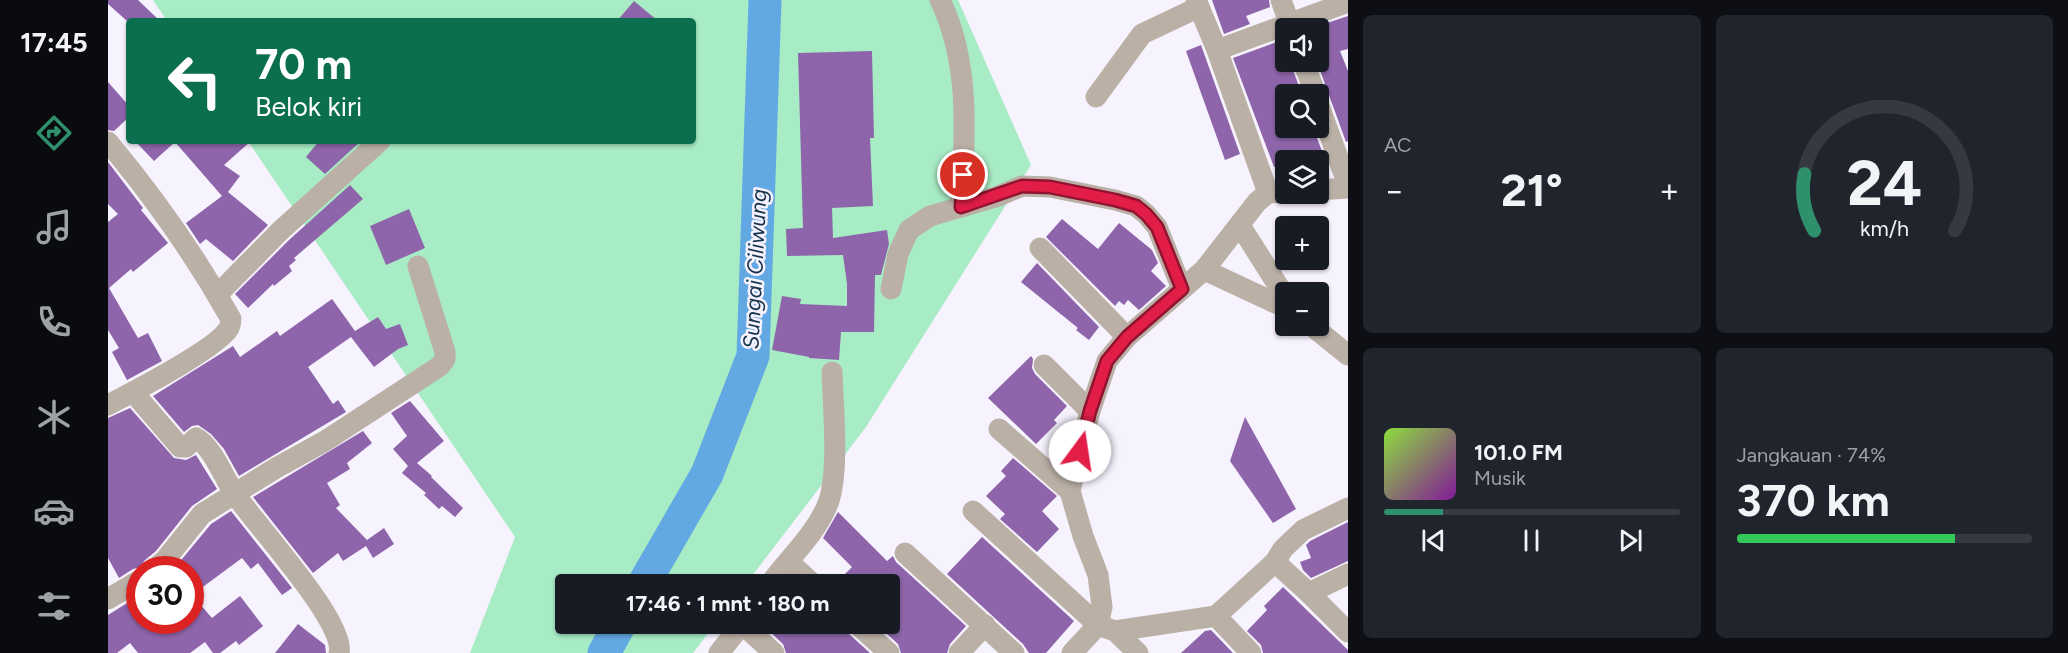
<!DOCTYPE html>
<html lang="id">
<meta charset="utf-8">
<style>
body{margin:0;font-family:Figtree,sans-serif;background:#20242c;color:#f1f3f6;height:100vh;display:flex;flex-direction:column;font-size:22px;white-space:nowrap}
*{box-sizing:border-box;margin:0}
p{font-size:20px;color:#9ea1a6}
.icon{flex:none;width:33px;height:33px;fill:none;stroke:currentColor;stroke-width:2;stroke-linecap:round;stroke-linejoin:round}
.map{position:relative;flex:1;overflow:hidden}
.sheet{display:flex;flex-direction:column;gap:15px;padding:15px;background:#0d0f14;width:720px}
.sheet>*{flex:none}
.guide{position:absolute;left:18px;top:18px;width:570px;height:126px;border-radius:6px;box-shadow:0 2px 4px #0004;background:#0b6e4f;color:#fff;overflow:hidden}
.fabs{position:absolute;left:1167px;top:18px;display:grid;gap:12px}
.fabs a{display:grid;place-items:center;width:54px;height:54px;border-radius:6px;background:#171b24;box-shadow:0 2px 4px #0004;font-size:30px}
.speed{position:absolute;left:18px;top:556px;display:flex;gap:12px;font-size:30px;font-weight:700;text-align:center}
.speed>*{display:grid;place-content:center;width:78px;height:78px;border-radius:50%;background:#171b24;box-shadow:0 2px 4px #0004;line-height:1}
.speed .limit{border:9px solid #d22;background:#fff;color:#111}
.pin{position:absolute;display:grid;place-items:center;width:51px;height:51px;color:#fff;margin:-26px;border:3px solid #fff;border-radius:50%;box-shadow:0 2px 6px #0007}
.me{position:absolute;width:66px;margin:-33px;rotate:14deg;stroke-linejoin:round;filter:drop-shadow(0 0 4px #0008)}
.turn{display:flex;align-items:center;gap:21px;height:126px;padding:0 30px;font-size:27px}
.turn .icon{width:78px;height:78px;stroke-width:2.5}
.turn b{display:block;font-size:42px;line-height:51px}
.big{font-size:45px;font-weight:700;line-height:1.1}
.sheet .widget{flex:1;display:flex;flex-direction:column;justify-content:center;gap:9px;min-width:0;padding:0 21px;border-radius:9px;background:#20242c}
.sheet .dial{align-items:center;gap:0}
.dial svg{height:156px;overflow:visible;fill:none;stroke:#363941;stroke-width:7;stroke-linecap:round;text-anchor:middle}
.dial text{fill:#f1f3f6;stroke:none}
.song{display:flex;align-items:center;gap:18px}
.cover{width:72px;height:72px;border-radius:9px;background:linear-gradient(135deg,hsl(90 70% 55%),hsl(290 70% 35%))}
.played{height:6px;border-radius:3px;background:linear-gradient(90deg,#2f916b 20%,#363941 20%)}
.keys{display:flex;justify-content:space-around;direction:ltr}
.heat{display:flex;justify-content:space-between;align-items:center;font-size:33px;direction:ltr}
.charge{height:9px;border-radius:4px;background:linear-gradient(90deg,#34c759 74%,#363941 0)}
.sheet .tiles{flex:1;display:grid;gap:15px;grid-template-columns:repeat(2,1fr)}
.trip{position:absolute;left:447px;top:574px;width:345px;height:60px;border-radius:6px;background:#171b24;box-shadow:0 2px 4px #0004;font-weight:700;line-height:60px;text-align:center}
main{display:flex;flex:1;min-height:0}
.dock{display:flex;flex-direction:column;width:108px;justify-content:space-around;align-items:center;background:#090b0e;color:#9ea1a6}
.dock .icon{width:42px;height:42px}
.dock .active{color:#2f916b}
.dock b{font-size:27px;color:#f1f3f6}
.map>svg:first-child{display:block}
.green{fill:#a8ecc5}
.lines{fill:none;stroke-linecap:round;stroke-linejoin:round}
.river{stroke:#62a9e3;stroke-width:33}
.building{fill:#8e65aa}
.minor{stroke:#bab0a6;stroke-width:21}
.route-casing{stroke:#92132f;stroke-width:15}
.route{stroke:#e11d48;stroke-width:10}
.labels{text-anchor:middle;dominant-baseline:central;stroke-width:5;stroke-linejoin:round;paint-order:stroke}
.water-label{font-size:22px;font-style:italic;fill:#15344c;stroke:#f6f2fe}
</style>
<main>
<nav class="dock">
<b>17:45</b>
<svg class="icon active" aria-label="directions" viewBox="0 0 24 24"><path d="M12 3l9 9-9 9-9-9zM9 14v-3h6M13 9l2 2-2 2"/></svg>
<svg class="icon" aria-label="music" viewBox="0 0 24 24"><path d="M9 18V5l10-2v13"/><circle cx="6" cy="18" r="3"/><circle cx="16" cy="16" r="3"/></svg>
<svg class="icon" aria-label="phone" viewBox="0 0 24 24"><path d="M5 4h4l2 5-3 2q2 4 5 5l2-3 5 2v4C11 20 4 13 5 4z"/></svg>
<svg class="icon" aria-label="climate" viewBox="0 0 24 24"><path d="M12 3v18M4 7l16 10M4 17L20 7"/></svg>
<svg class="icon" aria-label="car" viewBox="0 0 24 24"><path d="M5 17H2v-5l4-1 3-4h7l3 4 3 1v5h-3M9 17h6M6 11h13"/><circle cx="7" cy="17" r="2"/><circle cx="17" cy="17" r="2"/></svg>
<svg class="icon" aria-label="filters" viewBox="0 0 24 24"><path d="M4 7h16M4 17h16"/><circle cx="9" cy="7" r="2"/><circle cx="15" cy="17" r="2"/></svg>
</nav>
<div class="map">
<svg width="1240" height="653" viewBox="0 0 1240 653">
<rect width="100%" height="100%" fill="#f6f2fe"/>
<!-- green -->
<path class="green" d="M45,0H850L923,165L758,427L637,585H458V624H607L585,653H362L407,537L140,141H585V21H59Z"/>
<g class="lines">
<!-- river -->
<g class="river">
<path d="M535,585L599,474L645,356L657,0"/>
<path d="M496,653L512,624"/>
</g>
</g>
<!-- building -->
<g class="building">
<path d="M0,0H30L52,21H19L0,4Z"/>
<path d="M1104,0H1161L1162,7L1138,16L1142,24L1116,34Z"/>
<path d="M526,1L550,21H509Z"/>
<path d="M1240,16V49L1232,51L1240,71V141L1238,142L1209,62H1210V26Z"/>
<path d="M1177,39L1178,62H1182L1194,94H1178V128H1205L1214,151L1197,157L1196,155L1178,160L1166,167L1125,58Z"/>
<path d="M1093,45L1132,154L1117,160L1078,51Z"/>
<path d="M764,51L766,138H762L765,206L724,208L725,238L779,230L781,244L773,275H767L766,332H733L731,360L701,358V357L664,350L674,296L693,299L692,304L739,306V284L735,255L679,256L678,229L695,228L690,53Z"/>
<path d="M0,82L21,106V117L6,131L0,130Z"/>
<path d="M27,141H143L116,165L132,176L120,192L160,225L125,261L98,239L92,244L78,223L114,196L67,142L46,161Z"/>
<path d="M211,141H253L217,174L198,157Z"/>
<path d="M0,162L35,208L33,210L60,243L25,272L23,269L1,288L30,338L40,333L54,361L19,380L4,352L11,348L0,330V222L10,214L0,204Z"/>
<path d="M242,185L255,199L186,258L188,260L181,266L184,271L166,286L165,284L140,308L127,294L181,240Z"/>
<path d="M301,209L317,248L278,265L262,226Z"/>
<path d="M954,219L990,249L1011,223L1044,250L1050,263L1043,271L1058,286L1031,310L1020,300L1016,305L1011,301L1007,306L938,237Z"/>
<path d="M929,263L991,327L981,340L968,330L970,328L913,282Z"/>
<path d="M224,299L247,331L270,317L278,329L292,324L300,345L290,349L266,367L243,337L200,367L225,404L230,400L238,412L131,476L116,449L103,434L90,425L84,426L76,432L45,396L125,346L132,357L169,331L172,336Z"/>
<path d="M923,356L925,359L924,368L927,374L959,406L946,420L949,423L928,444L880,398Z"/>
<path d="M302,401L336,441L309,463L324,476L323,477L355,508L347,517L334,506L331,509L316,495L318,493L294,473L300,466L285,449L299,436L283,413Z"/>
<path d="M22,408L66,458L78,460L88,455L109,489L84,506L48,551L36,561L33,567L25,569L11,578L0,558V418Z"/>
<path d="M1137,417L1188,509L1165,523L1122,461Z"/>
<path d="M255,431L264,443L239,463L242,469L219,483L232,505L228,508L259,540L276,528L286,544L265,558L258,546L235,561L230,553L205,573L145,497Z"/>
<path d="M905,458L949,496L934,511L951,529L929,552L892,519L897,514L878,496L898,476L893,471Z"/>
<path d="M123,511L184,588L174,595L150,563L143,569L134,558L84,595L104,618L132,596L155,626L131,645L128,641L112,653H105L97,642L82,653H30L22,643L9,653H0V615L32,595V621H82V570H65L103,524Z"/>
<path d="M730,512L779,561L785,556L788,562L858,626L842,644L839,653H793L790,644L768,624H782V585H726L744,567L715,538Z"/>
<path d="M1240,522V561L1203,578L1195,570L1192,562L1203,558L1198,545L1202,541Z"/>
<path d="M874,537L966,621L938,653H921L915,644L839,574Z"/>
<path d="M1175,587L1240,650V653H1155L1153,645L1139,631L1159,610L1156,606Z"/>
<path d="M190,624L217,645L218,653H167Z"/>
<path d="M658,624H737L740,633L762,653H678L675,644L656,626Z"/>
<path d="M1103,630L1125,653H1073L1097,631Z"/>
</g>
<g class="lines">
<!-- minor -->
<g class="minor">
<path d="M832,0C863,63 857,139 853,207"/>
<path d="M1088,0L1109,50L1160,193"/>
<path d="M1173,0L1183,28"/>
<path d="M1109,50L1240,2"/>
<path d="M1195,62L1208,94"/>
<path d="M988,97L1034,34L1091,7"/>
<path d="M1210,103L1240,185"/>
<path d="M0,142C46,197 88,257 123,319C123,322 122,326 121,328C110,348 23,393 0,405"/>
<path d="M1210,190L1240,188"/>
<path d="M1135,230L1178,298"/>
<path d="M932,248L1019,337"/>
<path d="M1103,273L1178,308"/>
<path d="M783,289L790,254L801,230L822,216L888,197L914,186L942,187L1007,200L1028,206L1038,214L1049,227L1074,289"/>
<path d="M109,295L172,231L272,141"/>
<path d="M1204,326L1240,355"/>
<path d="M936,365L982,411"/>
<path d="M25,392L72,447H78L88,438C105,447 116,479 127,494C146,523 239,623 231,653"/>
<path d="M891,429L962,491"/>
<path d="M865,511L990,625L1007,631L1030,653"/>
<path d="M797,553L906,653"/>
<path d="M681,562L706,585"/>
<path d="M1167,562L1201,593L1240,574"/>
<path d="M45,570L57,560L94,514L168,468L217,441L332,366L337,359V352L310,266"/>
<path d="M661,585C680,559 706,536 719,506C732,476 725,406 724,372"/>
<path d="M1201,593L1240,632"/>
<path d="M0,599L32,580"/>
<path d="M1108,616L1143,653"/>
<path d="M634,624L666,653"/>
<path d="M749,624L781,653"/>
<path d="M1007,631L1108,616L1167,562L1175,549L1195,530L1240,508"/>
<path d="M611,653L634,624"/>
<path d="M851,653L877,625"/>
<path d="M964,653L990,625L994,607L990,575L975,536L962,491L982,411L999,361L1019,337L1096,270L1149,202L1160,193L1178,192"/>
</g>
</g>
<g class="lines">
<defs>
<path id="route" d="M855,175L853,207L914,186L942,187L1007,200L1028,206L1038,214L1049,227L1074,289L1019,337L999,361L982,411L972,451"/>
</defs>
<!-- route casing -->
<use href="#route" class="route-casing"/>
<!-- route -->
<use href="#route" class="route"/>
</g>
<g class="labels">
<!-- water labels -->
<g class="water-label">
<text transform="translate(647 269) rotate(-87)">Sungai Ciliwung</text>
</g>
</g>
</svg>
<div class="fabs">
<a><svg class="icon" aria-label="sound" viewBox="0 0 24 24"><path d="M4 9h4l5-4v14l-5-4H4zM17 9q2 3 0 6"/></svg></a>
<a><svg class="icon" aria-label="search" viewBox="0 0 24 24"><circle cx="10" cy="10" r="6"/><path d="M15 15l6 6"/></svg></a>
<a><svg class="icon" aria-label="layers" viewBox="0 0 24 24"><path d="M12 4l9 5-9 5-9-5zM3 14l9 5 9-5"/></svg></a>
<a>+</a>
<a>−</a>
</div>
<div class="speed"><div class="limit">30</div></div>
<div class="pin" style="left:855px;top:175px;background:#d93025"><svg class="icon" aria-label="arrive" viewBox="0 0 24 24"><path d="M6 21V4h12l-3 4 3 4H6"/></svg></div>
<svg class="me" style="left:972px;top:451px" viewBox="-20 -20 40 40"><circle r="19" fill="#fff"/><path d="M0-13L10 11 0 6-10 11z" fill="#e11d48"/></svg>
<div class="trip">17:46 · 1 mnt · 180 m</div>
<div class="guide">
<div class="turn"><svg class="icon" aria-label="left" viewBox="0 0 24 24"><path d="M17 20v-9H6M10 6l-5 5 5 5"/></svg><div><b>70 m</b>Belok kiri</div></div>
</div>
</div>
<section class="sheet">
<div class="tiles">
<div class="widget"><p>AC</p>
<div class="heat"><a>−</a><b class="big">21°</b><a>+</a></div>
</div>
<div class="widget dial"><svg viewBox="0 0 100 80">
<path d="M14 69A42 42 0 1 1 86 69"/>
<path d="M14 69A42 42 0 0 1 9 40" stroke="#2f916b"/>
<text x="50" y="56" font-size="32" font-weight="700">24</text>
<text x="50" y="72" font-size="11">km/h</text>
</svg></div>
<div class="widget">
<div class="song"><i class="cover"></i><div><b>101.0 FM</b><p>Musik</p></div></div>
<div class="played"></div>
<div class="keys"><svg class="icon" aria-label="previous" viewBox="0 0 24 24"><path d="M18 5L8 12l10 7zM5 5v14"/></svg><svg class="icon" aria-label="pause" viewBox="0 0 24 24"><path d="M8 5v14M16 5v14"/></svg><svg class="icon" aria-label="next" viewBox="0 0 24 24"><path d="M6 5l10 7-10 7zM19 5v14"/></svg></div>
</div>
<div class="widget"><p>Jangkauan · 74%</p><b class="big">370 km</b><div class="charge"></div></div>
</div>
</section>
</main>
